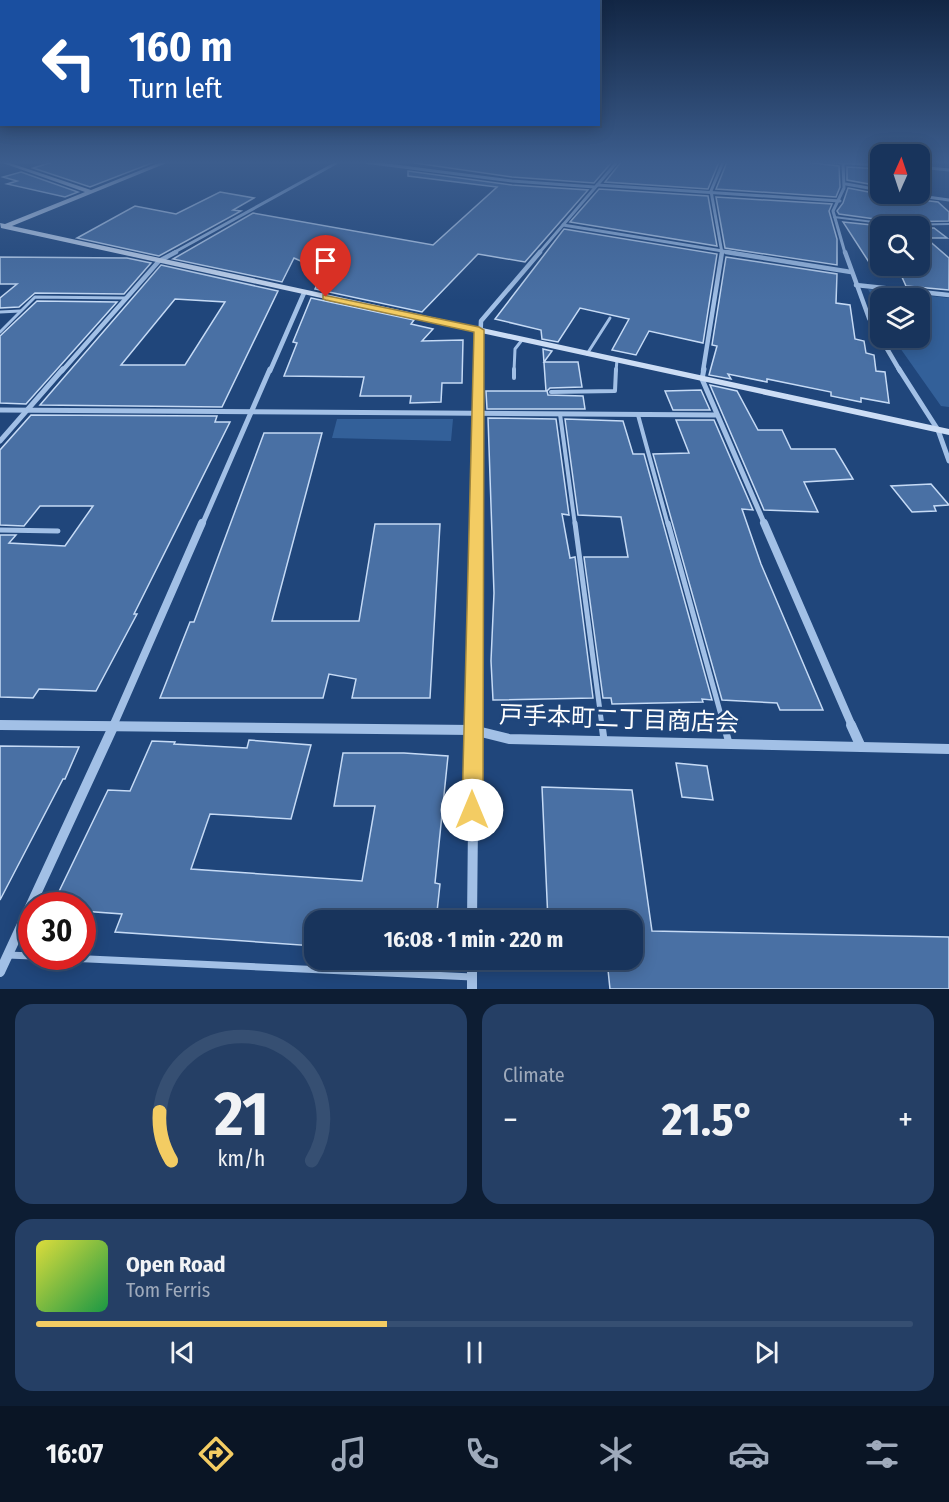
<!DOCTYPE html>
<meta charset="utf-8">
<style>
body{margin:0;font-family:"Fira Sans Condensed","Noto Sans JP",sans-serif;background:#253f65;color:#f1f3f6;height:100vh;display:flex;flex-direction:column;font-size:22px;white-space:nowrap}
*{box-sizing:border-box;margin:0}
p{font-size:20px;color:#9faabb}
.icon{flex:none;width:33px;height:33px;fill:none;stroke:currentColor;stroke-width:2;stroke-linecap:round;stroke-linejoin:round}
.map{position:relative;height:989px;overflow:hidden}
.details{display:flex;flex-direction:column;gap:15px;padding:15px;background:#0d1d33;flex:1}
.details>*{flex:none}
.hud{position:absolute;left:0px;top:0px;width:600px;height:126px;box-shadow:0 3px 15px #0003,0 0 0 2px #364f72;background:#1a4fa0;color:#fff;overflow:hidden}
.needle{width:39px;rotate:3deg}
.buttons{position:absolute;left:870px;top:144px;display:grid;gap:12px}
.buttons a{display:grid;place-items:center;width:60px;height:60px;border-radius:12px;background:#18345c;box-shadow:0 3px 15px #0003,0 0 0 2px #364f72;font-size:30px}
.speed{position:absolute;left:18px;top:892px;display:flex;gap:12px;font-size:30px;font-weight:700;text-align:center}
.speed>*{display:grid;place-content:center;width:78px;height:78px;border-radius:50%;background:#18345c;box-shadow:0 3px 15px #0003,0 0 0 2px #364f72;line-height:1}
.speed .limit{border:9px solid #d22;background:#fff;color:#111}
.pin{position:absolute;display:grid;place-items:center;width:51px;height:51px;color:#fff;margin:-62px -26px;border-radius:50% 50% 50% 0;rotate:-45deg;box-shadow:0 0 6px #0007}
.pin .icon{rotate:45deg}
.me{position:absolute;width:66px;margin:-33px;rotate:0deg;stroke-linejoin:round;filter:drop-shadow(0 0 4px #0008)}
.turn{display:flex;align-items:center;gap:21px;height:126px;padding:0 30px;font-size:27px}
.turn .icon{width:78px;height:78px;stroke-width:2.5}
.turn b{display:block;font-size:42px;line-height:51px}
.big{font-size:45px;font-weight:700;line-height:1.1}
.details .tile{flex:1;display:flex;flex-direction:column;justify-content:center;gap:9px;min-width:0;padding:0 21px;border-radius:18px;background:#253f65}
.details .dial{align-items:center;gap:0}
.dial svg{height:156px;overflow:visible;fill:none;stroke:#364f72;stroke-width:7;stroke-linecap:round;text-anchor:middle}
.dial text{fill:#f1f3f6;stroke:none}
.song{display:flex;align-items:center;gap:18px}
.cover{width:72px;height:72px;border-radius:9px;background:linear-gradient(135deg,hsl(60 70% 55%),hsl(140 70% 35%))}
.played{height:6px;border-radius:3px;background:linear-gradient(90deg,#f3cc63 40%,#364f72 40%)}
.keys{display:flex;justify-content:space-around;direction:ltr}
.heat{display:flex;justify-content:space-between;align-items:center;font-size:33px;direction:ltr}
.details .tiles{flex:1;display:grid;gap:15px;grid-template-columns:1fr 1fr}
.tile:last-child{grid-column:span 2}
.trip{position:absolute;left:304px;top:910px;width:339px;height:60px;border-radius:18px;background:#18345c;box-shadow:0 3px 15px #0003,0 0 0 2px #364f72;font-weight:700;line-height:60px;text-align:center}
.tab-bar{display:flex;height:96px;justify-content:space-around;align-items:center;background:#0a1525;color:#9faabb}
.tab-bar .icon{width:42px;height:42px}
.tab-bar .selected{color:#f3cc63}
.tab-bar b{font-size:27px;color:#f1f3f6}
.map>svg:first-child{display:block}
.green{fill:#336099}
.building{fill:#4970a4;stroke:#c5daf5;stroke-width:1.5;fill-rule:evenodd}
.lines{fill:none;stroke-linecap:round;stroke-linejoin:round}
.lane-far4{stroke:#a2c0e6;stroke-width:2}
.lane-far3{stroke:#a2c0e6;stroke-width:3}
.lane-far2{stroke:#a2c0e6;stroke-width:4}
.lane-far1{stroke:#a2c0e6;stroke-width:5}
.lane{stroke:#a2c0e6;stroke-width:7}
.street-far4{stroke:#a2c0e6;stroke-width:3}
.street-far3{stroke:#a2c0e6;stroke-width:4.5}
.street-far2{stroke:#a2c0e6;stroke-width:5}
.street-far1{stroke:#a2c0e6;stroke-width:8}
.street{stroke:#a2c0e6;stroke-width:10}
.secondary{fill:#ccddf5;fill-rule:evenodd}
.route{fill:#f3cc63;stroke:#9e8540;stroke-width:1.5}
.labels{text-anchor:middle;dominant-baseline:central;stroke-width:6;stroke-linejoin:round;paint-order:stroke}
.near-street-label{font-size:24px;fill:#fff;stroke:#20467b}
</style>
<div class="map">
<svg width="949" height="989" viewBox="0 0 949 989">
<rect width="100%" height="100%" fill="#20467b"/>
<!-- green -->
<g class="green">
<path d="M868,289L949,298V407L941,406L893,338H920V298H880V313Z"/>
<path d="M337,419H453L451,441L332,438Z"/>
</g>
<!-- building -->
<g class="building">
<path d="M53,162H151L152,163L90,187L33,168Z"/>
<path d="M408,162H612L594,183L512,177Z"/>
<path d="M621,162H719L708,189L605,182Z"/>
<path d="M727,162H805L839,166L840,187L836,197L716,189Z"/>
<path d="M847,167L880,169V186L847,180Z"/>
<path d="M408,171L512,185L588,190L525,262L478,254L422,312L315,289L323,271L294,258L282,282L173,259L253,213L433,245L497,187L408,176Z"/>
<path d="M21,172L78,192L65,197L7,184L17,181L3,177Z"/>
<path d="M848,188L879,194H902L905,198L938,202L949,212V221L897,222L839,214L837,211L843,203Z"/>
<path d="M599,189L708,196L717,246L570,222Z"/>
<path d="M220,192L254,198L233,210L241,211L159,256L77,238L135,206L176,214Z"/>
<path d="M716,197L832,204L829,211L837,239V265L725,248Z"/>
<path d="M843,222L882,226L880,266H920V228H934L947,238H926L949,258V290L906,286L901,275L876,273Z"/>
<path d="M564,229L717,254L703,343L649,331L636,355L612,350L629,319L580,308L558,342L542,339L541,330L495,319Z"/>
<path d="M0,257L127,258L151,263L124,294L35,293L19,307L0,308V298L17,284H0Z"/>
<path d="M726,257L837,274L836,303L850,305L855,339L864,341L866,353L874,355L876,371L885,372L889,403L861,398V402L831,396V392L767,379V382L728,374L731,379L709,375L717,346L712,345Z"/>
<path d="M161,265L278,291L222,407L40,405ZM175,299L225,302L185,365H121Z"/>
<path d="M311,298L414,320L411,324L433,329L422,341L463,340L462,383H442L441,402L410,403L411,396H360L364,377L284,376L297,343L293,342Z"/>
<path d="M37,301L117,302L26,404L0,403V336Z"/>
<path d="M543,349L552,351L544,362H578L582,387L550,388L547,391L548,395L583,396L585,409H487L486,391H546Z"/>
<path d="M710,385L737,391L758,430H782L791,449H835L853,479L804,482L818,512L764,510Z"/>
<path d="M701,390L710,410H673L665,391Z"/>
<path d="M31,415L217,416L215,422H230L134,614H137L96,691L39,689L33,698L0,697V535H16L9,543L65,546L93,506H40L24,526L0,525V450Z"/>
<path d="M488,418L556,419L569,515L562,514L570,558L575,557L593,698L493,700L491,661L494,593Z"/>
<path d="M565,419L623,421L633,454H644L712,700L702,699L703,702L612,704L611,698H603L584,557H628L621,517L578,515Z"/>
<path d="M676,420H714L753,510L742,509L761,564L823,710H780L777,703L722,700L653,454L689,453Z"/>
<path d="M264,433H322L272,621H359L375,524H440L430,698H352L356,679L329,674L323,698H160L190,622H194Z"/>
<path d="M931,484L949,505L934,506L936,511L912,512L891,486Z"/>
<path d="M249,740L311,745L291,819L210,814L191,869L362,881L375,806H334L343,753H404L448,756L435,883L440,884L436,921H315V946L115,932L122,914L82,911V906H52L108,790L130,791L152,741L175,742L174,744L247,748Z"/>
<path d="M0,746L79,747L65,779H63L0,900Z"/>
<path d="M676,763L707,766L713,800L682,797Z"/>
<path d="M542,787L632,790L652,931L949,937V989H610L607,960H633V921H548Z"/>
</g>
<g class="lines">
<!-- lane-far4 -->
<path class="lane-far4" d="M834,217L897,225L949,224"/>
<!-- lane-far3 -->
<g class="lane-far3">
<path d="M0,312L20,311"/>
<path d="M0,332L35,297L125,298"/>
<path d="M587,354L610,318"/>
<path d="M514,371L515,349L522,340"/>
<path d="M616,371L617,360"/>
</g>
<!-- lane-far2 -->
<g class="lane-far2">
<path d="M514,378V369"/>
<path d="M551,392L615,391L616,369"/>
<path d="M560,414L575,525"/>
<path d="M638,415L668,525"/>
</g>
<!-- lane-far1 -->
<g class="lane-far1">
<path d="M575,523L602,726"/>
<path d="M668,523L724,726"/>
<path d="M0,530L58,531"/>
</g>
<!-- lane -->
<g class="lane">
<path d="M602,725L604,740"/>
<path d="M724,725L729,743"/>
<path d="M8,955L32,956"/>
<path d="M46,957L472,977"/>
</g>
<!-- street-far4 -->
<g class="street-far4">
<path d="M364,162L512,181L595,187"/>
<path d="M830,162L880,165"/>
<path d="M843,162L844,188L833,211L845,253"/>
<path d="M920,167L949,170"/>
<path d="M846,184L880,190"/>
<path d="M597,185L840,201"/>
<path d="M906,194L949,200"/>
<path d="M563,225L735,253"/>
<path d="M173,253L338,162"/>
<path d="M539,253L617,162"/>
<path d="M722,253L711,191L723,162"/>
</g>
<!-- street-far3 -->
<g class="street-far3">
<path d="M726,252L851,272"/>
<path d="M845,252L869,318L900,371"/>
<path d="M856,285L949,295"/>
<path d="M62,371L159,261L176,252"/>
<path d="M270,371L304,293"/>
<path d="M479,371L481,321L540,252"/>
<path d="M703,371L722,252"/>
</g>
<!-- street-far2 -->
<g class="street-far2">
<path d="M704,369L702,379L765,525"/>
<path d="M899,369L938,430L949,461"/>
<path d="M0,410L716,415"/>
<path d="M0,441L63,369"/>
<path d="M202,525L270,369"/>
<path d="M477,525L479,369"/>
</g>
<!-- street-far1 -->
<g class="street-far1">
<path d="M764,523L852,726"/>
<path d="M0,725L125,726"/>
<path d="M113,726L202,523"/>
<path d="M474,726L477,523"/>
</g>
<!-- street -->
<g class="street">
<path d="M0,725L473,730L509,739L949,749"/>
<path d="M851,725L861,747"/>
<path d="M472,921L474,725"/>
<path d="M472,960V989"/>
<path d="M0,972L114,725"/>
</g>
<!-- secondary -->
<path class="secondary" d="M0,162H7L91,190L161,162H169L12,226L949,429V435L1,228L0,223L5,224L85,192Z"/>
</g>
<!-- sky -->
<linearGradient id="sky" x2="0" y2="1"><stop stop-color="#122644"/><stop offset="0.54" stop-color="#3c5d8d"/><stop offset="1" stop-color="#3c5d8d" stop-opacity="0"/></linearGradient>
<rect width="949" height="301" fill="url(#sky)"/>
<!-- route -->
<path class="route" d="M323,295L479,327L484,330L483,810L480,818L472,821L465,818L462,810L474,332L326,300L323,299Z"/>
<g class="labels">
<!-- near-street labels -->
<g class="near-street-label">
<text transform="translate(619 719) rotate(2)">戸手本町二丁目商店会</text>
</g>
</g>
</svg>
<div class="buttons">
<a><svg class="needle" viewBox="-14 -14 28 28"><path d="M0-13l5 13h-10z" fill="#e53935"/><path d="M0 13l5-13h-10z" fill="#9faabb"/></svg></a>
<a><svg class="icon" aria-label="search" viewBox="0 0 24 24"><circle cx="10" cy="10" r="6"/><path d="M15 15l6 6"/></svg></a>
<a><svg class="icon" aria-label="layers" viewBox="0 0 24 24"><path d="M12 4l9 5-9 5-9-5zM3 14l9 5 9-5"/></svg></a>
</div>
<div class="speed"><div class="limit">30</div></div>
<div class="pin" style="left:326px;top:297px;background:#d93025"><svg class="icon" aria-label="arrive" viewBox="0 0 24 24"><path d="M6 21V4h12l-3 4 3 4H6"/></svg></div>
<svg class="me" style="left:472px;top:810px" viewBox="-20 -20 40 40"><circle r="19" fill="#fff"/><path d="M0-13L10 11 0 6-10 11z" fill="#f3cc63"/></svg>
<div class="trip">16:08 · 1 min · 220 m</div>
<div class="hud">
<div class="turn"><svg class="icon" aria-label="left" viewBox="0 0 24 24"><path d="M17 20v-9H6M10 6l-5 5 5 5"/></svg><div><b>160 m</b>Turn left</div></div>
</div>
</div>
<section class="details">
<div class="tiles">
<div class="tile dial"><svg viewBox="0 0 100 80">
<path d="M14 69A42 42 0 1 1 86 69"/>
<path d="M14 69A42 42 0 0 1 8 44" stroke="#f3cc63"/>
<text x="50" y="56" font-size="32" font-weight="700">21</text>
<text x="50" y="72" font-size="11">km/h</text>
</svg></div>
<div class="tile"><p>Climate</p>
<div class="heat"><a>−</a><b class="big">21.5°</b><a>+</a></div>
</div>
<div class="tile">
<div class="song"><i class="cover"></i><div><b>Open Road</b><p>Tom Ferris</p></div></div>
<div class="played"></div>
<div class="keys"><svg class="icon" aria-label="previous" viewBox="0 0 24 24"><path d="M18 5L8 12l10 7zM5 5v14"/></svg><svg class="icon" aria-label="pause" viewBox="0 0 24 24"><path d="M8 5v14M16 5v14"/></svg><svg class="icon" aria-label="next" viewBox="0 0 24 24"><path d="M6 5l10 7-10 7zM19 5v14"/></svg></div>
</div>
</div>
</section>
<nav class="tab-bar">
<b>16:07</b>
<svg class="icon selected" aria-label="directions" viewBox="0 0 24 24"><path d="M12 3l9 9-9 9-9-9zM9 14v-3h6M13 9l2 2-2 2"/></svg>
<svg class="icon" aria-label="music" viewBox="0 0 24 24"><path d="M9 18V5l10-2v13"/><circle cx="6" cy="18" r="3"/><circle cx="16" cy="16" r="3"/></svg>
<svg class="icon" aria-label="phone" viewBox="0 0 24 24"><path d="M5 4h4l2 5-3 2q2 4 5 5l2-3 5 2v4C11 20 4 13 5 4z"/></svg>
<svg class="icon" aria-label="climate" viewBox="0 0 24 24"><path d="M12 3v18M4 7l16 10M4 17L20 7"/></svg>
<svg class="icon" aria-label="car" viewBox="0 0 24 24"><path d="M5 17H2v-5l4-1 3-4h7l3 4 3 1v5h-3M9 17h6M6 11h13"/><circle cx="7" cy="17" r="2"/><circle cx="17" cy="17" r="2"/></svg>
<svg class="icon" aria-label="filters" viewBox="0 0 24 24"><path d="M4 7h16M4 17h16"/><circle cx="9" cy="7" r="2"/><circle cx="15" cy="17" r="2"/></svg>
</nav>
